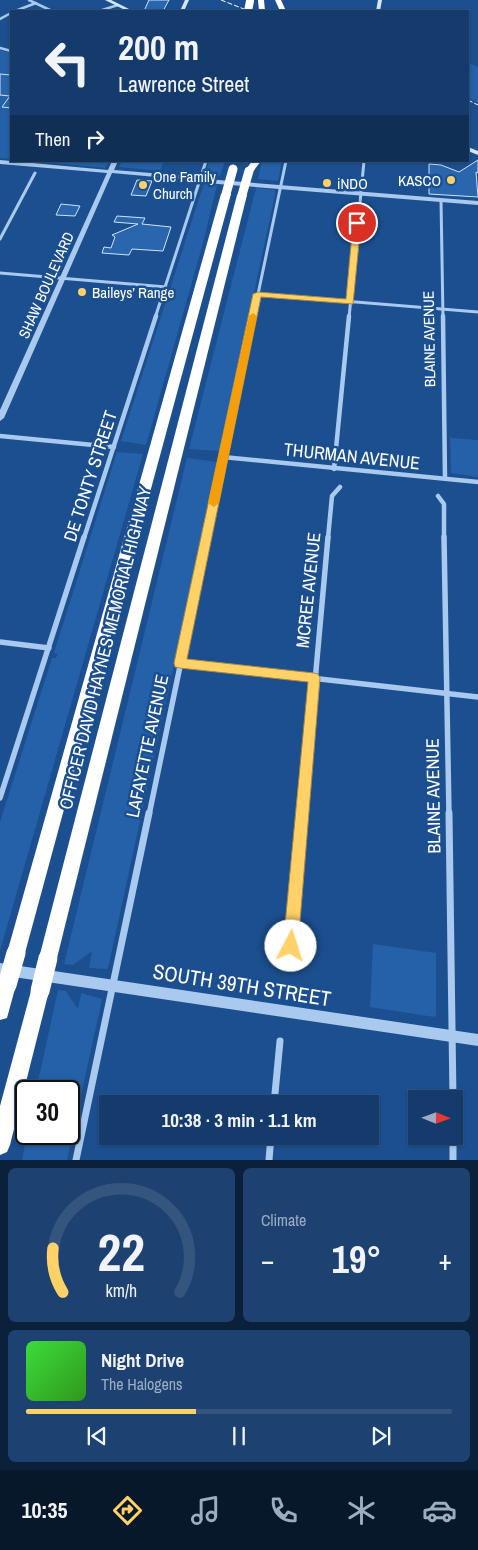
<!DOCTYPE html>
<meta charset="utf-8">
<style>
body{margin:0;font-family:"Archivo Narrow",sans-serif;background:#1d4271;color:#f1f3f6;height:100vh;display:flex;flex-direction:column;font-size:19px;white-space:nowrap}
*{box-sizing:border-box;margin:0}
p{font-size:16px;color:#9dadc1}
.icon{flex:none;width:28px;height:28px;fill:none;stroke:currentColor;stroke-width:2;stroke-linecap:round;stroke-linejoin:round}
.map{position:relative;height:1160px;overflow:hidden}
.side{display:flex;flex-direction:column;gap:8px;padding:8px;background:#0b203b;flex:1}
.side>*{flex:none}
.top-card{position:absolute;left:10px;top:10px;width:459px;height:152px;border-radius:0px;box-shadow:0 1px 4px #0004,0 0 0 1px #33557e;background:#143b6b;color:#f1f3f6;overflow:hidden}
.needle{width:32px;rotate:91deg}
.fabs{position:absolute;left:408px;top:1090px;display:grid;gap:10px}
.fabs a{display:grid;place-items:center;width:55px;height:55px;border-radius:0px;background:#143b6b;box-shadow:0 1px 4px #0004,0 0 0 1px #33557e;font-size:25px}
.speed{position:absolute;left:15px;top:1080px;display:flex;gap:10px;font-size:25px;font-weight:700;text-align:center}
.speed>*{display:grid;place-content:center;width:65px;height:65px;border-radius:50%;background:#143b6b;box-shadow:0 1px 4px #0004,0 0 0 1px #33557e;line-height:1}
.speed .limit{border:2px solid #111;border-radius:8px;background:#fff;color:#111}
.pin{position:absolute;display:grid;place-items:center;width:42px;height:42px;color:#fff;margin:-21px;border:2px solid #fff;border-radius:50%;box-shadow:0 1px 5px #0007}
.me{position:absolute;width:55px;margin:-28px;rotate:5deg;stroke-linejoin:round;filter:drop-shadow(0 0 4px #0008)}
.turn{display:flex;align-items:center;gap:18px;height:105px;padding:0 25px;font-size:22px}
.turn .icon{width:65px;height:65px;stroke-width:2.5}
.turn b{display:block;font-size:35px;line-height:42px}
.then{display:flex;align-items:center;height:48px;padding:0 25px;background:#0003;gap:10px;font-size:19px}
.big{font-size:38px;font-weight:700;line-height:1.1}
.side .widget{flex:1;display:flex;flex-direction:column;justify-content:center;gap:8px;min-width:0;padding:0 18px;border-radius:8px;background:#1d4271}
.side .dial{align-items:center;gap:0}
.dial svg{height:130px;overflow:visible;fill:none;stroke:#33557e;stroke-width:7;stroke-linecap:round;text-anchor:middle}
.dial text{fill:#f1f3f6;stroke:none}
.song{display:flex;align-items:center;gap:15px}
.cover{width:60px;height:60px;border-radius:8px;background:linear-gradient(135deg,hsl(120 70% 55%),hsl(110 70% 35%))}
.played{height:5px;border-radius:2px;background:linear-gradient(90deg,#ffd166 40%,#33557e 40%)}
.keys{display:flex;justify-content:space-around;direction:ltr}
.heat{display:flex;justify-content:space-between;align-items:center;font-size:28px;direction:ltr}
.side .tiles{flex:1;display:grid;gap:8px;grid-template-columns:1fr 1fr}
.widget:last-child{grid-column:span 2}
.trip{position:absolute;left:99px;top:1095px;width:280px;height:50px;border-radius:0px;background:#143b6b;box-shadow:0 1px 4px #0004,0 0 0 1px #33557e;font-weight:700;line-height:50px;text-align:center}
.menu{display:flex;height:80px;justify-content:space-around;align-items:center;background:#08182b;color:#9dadc1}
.menu .icon{width:35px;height:35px}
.menu .selected{color:#ffd166}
.menu b{font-size:22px;color:#f1f3f6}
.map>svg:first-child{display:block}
.green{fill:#2461a8}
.building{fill:#2a66ad;stroke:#cfe3fa}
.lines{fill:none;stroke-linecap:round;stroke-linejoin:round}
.minor-far4{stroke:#a9c9ee;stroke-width:2.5}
.minor-far3{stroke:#a9c9ee;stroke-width:3}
.minor-far2{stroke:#a9c9ee;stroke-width:4.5}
.minor-far1{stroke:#a9c9ee;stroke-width:5.5}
.minor{stroke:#a9c9ee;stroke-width:7}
.tertiary{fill:#a9c9ee;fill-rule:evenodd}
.secondary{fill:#d6e6fa;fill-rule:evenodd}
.motorway{fill:#fff;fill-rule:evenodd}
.rail{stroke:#fff;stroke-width:1;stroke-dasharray:5 2;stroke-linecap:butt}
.motorway-bridge-far2{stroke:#fff;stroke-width:8}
.motorway-bridge-far1{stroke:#fff;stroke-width:9}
.motorway-bridge{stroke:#fff;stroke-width:19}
.route{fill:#ffd166;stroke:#a68842}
.slow{fill:#f59e0b}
.poi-dot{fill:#ffd166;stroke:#1b4f8f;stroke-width:2}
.labels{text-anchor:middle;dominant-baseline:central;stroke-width:5;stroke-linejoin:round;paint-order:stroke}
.far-poi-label{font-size:15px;fill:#fff;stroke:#1b4f8f;text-anchor:start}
.far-street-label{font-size:15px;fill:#fff;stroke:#1b4f8f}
.street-label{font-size:18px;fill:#fff;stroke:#1b4f8f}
.near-street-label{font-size:21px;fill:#fff;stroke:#1b4f8f}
</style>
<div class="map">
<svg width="478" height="1160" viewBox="0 0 478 1160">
<rect width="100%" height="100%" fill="#1b4f8f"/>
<!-- green -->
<g class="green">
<path d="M0,50L11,53V159L0,158Z"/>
<path d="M468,63L478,67V103L468,97Z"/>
<path d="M32,161H110L105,168Z"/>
<path d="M122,161H164L160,171L119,167Z"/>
<path d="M209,161H225L220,176L205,175Z"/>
<path d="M262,161H282L278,181L258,179Z"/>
<path d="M204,183L217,185L203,243L146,445L121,441Z"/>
<path d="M256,188L275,190V195L220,451L189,449Z"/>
<path d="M450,434L451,438L478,440V477L451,473Z"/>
<path d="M117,452L143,454L0,951V822L52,658H56L58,653L56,654L54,653Z"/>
<path d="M187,458L218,462L109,964L107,969L89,968L92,951L73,965L64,964Z"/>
<path d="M373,944L436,953V1015L434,1017L370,1007Z"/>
<path d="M58,990L66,991L78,1009L81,993L102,999L101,1004L67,1160H22L27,1134H69V1091H36Z"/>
</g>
<!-- building -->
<g class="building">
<path d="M149,0H169L163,11H144Z"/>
<path d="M0,74L11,75V108L2,107L10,96L0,95Z"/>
<path d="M478,160V173L476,172L478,197L429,194V164L441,165L459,172Z"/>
<path d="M137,180L152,181L146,196L131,195Z"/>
<path d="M61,204L80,206L75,216L56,215Z"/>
<path d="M117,216L145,218L142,224L171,227L163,251L132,249L129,255L102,253L104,247L111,248L115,237L112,235L138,224L114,222Z"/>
</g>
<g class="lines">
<!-- minor-far4 -->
<g class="minor-far4">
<path d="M29,0L52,11"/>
<path d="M15,11L36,3"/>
<path d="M99,11L118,5"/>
<path d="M0,19L11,13"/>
<path d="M0,48L11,51"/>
</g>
<!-- minor-far3 -->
<g class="minor-far3">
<path d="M441,200L443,318"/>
<path d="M0,239L35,173"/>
<path d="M0,273L166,287"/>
<path d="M258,294L478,312"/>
<path d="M155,318L206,161"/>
<path d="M253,318L286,161"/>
<path d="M349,318L364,161"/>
</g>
<!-- minor-far2 -->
<g class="minor-far2">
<path d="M443,316L445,478"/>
<path d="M0,436L114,447"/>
<path d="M223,457L478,482"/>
<path d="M334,469L349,316"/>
<path d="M438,496L444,504V538"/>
<path d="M84,538L156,316"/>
<path d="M207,538L253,316"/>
<path d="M328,538L332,496L340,487"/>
</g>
<!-- minor-far1 -->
<g class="minor-far1">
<path d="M444,537L449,815"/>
<path d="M0,642L49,648"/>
<path d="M180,663L478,697"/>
<path d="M0,798L84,537"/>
<path d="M149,815L207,537"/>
<path d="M303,815L328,537"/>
</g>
<!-- minor -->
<g class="minor">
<path d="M449,813L453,1099"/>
<path d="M298,966L291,946L303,813"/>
<path d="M274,1104L280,1041"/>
<path d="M453,1136V1160"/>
<path d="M76,1160L149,813"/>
<path d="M269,1160L271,1136"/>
</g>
<!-- tertiary -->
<g class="tertiary">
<path d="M0,160L108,170L112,161H118L114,170L200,177L218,180L478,201V205L218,184L200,181L112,173L4,418L0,421V410L107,173L0,164Z"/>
<path d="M0,963L478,1034V1046L0,975Z"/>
</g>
<!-- secondary -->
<g class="secondary">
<path d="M105,0H111L133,11H127Z"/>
<path d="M185,0H189L184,11H180Z"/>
<path d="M378,0H382L380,11H376Z"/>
<path d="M468,147L478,151V155L468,151Z"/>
</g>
<!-- motorway -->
<g class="motorway">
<path d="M258,0H264L265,11H259Z"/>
<path d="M275,0H281L286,11H280Z"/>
<path d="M252,161H261L252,173H246L245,171Z"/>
<path d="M226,191L231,194L25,953L22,959L16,962L10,959L7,953L221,194Z"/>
<path d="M242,192L247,195L57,958L54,964L48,967L42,964L39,958L237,195Z"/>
<path d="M7,976L14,978L16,985L7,1018L0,1020V979Z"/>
<path d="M40,982L47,984L49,991L10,1145L7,1152L0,1155V1106L31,991L33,984Z"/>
</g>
<!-- rail -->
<g class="rail">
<path d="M221,0L249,11"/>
<path d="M468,100L478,105"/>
</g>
<!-- motorway-bridge-far2 -->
<path class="motorway-bridge-far2" d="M248,11L250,1"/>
<!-- motorway-bridge-far1 -->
<g class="motorway-bridge-far1">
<path d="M226,194L233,169"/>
<path d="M242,195L249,171"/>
</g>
<!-- motorway-bridge -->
<g class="motorway-bridge">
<path d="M7,985L16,953"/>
<path d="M40,991L48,958"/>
</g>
</g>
<!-- route -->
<path class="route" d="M357,220L361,223L353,304L261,297L187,659L314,673L318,674L320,678L298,946L296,952L291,954L285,952L283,946L308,682L180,668L175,667L174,663L253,294L258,292L346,299L353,223Z"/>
<!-- slow -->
<path class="slow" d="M253,313L257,316L219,503L214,507L208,503L249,316Z"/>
<!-- markers -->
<g class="poi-dot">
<circle cx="451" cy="180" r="5"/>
<circle cx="327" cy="183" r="5"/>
<circle cx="143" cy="185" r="5"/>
<circle cx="82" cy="292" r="5"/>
</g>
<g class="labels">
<!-- far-poi labels -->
<g class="far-poi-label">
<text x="153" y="176">One Family<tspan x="153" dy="17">Church</tspan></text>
<text x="441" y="180" text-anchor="end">KASCO</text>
<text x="337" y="183">iNDO</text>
<text x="92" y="292">Baileys’ Range</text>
</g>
<!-- far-street labels -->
<g class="far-street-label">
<text transform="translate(46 285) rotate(-66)">SHAW BOULEVARD</text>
<text transform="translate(429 339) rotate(-91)">BLAINE AVENUE</text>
</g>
<!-- street labels -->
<g class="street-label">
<text transform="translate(352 456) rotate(6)">THURMAN AVENUE</text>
<text transform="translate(90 476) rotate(-72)">DE TONTY STREET</text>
<text transform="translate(308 590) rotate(-84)">MCREE AVENUE</text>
<text transform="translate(105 648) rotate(-76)">OFFICER DAVID HAYNES MEMORIAL HIGHWAY</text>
<text transform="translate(147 746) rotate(-78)">LAFAYETTE AVENUE</text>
<text transform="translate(433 796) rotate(-91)">BLAINE AVENUE</text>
</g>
<!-- near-street labels -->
<g class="near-street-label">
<text transform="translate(242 985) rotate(9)">SOUTH 39TH STREET</text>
</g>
</g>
</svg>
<div class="fabs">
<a><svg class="needle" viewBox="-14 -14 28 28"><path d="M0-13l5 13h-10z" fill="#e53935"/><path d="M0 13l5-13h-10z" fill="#9dadc1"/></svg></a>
</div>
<div class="speed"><div class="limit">30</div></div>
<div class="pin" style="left:357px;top:223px;background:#d93025"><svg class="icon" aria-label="arrive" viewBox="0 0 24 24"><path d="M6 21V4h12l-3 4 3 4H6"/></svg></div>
<svg class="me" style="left:291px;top:946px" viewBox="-20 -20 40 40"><circle r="19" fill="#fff"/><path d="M0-13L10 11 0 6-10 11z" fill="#ffd166"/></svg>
<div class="trip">10:38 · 3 min · 1.1 km</div>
<div class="top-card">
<div class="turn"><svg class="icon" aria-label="left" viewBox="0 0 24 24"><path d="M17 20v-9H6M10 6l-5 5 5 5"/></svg><div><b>200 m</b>Lawrence Street</div></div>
<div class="then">Then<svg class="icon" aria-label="right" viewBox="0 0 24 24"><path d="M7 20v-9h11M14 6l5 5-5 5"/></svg></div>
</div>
</div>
<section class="side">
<div class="tiles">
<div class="widget dial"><svg viewBox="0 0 100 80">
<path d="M14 69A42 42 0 1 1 86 69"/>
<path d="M14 69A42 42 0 0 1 8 42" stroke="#ffd166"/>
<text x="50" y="56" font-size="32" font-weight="700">22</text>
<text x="50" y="72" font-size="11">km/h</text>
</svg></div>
<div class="widget"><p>Climate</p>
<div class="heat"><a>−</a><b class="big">19°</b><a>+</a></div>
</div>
<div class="widget">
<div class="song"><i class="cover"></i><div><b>Night Drive</b><p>The Halogens</p></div></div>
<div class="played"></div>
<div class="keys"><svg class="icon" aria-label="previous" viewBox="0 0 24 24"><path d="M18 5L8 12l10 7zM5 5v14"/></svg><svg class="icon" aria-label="pause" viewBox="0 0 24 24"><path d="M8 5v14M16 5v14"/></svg><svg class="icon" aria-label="next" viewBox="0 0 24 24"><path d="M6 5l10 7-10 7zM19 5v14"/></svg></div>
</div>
</div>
</section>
<nav class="menu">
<b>10:35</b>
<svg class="icon selected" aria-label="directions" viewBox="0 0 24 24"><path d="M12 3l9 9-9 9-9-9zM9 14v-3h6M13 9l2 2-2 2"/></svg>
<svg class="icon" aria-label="music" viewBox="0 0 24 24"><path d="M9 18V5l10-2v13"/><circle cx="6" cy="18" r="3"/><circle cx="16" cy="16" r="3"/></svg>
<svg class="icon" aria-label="phone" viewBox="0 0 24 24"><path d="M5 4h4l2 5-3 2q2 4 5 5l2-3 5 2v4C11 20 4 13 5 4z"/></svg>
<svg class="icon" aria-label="climate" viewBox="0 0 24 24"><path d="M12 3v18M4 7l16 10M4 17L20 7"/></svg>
<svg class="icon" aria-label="car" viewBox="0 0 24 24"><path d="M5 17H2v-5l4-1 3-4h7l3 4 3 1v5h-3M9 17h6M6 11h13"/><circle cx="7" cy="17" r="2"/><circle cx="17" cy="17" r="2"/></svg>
</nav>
